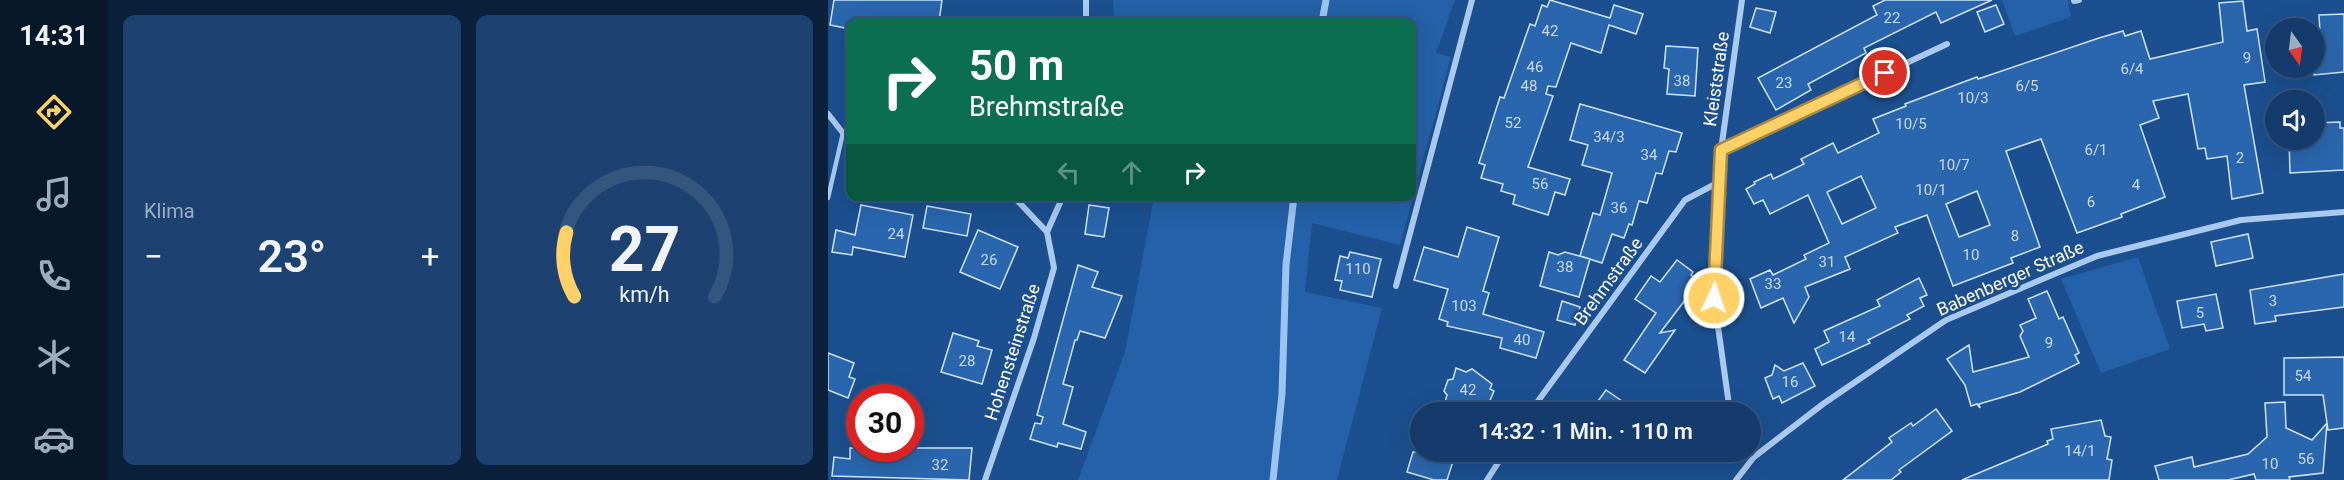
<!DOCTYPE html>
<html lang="de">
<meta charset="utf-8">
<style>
body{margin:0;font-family:Roboto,sans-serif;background:#1d4271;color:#f1f3f6;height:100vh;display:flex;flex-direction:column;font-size:22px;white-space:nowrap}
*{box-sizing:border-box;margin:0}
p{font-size:20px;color:#9dadc1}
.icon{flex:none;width:33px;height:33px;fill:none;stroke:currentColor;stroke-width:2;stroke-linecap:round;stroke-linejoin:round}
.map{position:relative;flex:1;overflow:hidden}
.side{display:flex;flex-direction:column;gap:15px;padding:15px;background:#0b203b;width:720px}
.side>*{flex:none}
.guide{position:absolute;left:18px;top:18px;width:570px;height:183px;border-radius:12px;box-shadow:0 6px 24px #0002,0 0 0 2px #33557e;background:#0b6e4f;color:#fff;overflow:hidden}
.needle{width:39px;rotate:166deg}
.fabs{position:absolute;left:1437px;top:18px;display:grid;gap:12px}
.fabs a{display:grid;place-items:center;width:60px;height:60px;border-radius:50%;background:#143b6b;box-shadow:0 6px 24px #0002,0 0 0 2px #33557e;font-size:30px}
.speed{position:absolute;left:18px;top:384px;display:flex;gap:12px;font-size:30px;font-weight:700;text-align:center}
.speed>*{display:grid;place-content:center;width:78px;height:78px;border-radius:50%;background:#143b6b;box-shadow:0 6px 24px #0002,0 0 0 2px #33557e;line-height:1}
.speed .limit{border:9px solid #d22;background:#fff;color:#111}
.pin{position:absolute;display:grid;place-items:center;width:51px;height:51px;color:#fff;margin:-26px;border:3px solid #fff;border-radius:50%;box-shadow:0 2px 6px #0007}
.me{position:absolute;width:66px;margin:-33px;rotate:3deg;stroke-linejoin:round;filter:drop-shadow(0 0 4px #0008)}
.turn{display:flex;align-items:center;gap:21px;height:126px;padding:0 24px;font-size:27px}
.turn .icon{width:78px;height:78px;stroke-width:2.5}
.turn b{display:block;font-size:42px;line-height:51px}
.lanes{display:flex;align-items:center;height:57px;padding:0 24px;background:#0003;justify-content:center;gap:30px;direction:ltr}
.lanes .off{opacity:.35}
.big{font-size:45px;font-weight:600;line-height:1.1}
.side .tile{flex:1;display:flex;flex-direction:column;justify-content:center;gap:9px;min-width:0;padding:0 21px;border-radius:12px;background:#1d4271}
.side .dial{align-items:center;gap:0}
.dial svg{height:156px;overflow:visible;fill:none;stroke:#33557e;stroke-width:7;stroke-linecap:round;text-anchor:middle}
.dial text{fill:#f1f3f6;stroke:none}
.heat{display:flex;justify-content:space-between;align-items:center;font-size:33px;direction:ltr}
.side .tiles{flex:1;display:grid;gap:15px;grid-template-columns:repeat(2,1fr)}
.trip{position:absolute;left:582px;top:402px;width:351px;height:60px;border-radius:30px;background:#143b6b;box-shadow:0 6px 24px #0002,0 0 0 2px #33557e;font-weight:600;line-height:60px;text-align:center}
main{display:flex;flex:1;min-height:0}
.menu{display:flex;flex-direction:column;width:108px;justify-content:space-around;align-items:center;background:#08182b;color:#9dadc1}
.menu .icon{width:42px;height:42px}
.menu .current{color:#ffd166}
.menu b{font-size:27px;color:#f1f3f6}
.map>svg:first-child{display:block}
.green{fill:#2461a8}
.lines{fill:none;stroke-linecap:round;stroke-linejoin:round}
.stream{stroke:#9cc4f0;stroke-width:7}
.building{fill:#2a66ad;stroke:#cfe3fa;stroke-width:1.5;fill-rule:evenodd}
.lane{stroke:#a9c9ee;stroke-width:4.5}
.street{stroke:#a9c9ee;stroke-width:6}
.route-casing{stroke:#a68842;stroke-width:15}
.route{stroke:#ffd166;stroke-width:10}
.labels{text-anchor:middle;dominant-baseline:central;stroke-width:6;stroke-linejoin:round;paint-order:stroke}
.number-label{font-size:15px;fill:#cad9ea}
.street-label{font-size:18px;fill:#fff;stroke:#1b4f8f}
</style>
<main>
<nav class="menu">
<b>14:31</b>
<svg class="icon current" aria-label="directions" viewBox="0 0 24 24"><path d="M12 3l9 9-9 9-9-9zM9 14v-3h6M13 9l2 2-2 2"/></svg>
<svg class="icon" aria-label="music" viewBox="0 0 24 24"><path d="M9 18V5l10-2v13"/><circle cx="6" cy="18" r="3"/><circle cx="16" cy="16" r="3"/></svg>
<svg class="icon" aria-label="phone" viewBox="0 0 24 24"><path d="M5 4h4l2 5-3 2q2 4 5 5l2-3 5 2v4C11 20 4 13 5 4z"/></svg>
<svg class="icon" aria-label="climate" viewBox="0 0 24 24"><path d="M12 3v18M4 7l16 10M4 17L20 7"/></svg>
<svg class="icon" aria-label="car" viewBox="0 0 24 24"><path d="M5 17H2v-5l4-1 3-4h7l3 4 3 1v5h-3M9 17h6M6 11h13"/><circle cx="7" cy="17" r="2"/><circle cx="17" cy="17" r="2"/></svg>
</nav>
<section class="side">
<div class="tiles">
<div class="tile"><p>Klima</p>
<div class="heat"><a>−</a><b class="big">23°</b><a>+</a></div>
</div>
<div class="tile dial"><svg viewBox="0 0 100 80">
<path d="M14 69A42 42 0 1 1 86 69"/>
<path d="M14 69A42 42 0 0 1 10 36" stroke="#ffd166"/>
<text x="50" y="56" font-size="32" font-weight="700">27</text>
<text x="50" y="72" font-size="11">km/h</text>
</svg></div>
</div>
</section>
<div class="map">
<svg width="1516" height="480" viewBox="0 0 1516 480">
<rect width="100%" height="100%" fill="#1b4f8f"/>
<!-- green -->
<g class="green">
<path d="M285,0H627L608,53L623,57L572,245L484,223L477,292L554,308L509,480H250L297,352L326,197L584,196V22H286Z"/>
<path d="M1174,0H1240L1243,17L1187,36Z"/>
<path d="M1310,257L1342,349L1273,373L1233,279Z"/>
</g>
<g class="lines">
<!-- stream -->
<g class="stream">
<path d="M494,22L498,0"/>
<path d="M445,480L454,394L458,265L466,196"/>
</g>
</g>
<!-- building -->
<g class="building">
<path d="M6,0H114L111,22L79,20V22H22V29L2,25Z"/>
<path d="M722,0L782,18L786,5L815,14L808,34L781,25L773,53L743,43L728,87L720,86L718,94L725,96L700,167L742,179L737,195L727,192L720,215L685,204L687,195L673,191L675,184L653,178L657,165L651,163L672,97L676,98L702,24L707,26L714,5L719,7Z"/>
<path d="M1057,0H1164L1113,23L1108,12L1036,48L1038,53L980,84L983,90L948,110L930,78L1049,15L1045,6Z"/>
<path d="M1415,1L1419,31L1429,29L1437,82L1416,85L1435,193L1404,199L1399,156L1379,159L1377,148L1370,149L1360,94L1325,101L1331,118L1312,125L1337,197L1293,214L1294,217L1249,233L1213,139L1178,151L1212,247L1183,258L1185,263L1125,286L1099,215L1067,227L1070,233L1017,257L1022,269L977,287L981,297L966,323L955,298L933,308L922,279L942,270L945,275L978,259L976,255L1001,243L980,195L942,214L935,200L926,204L918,189L927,184L926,182L943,174L945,179L976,164L973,159L1005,143L1010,153L1051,133L1045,119L1078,106L1077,104L1149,77L1150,79L1271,38L1295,31L1297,36L1313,31L1322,59L1395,42L1391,3ZM1033,176L1048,208L1014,224L999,192ZM1149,191L1162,225L1131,237L1118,204Z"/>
<path d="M1168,5L1176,24L1157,32L1149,12Z"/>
<path d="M928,8L948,12L942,33L922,27Z"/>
<path d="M1516,14V72L1486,75V33L1492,32L1491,15Z"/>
<path d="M838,46L870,48L867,96L839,94L841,69L836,68Z"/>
<path d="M752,104L854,133L848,152L841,151L834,174L828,173L819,203L811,201L804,225L801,224L796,238L784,234L774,263L752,256L765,213L772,215L784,173L754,165L760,145L742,140Z"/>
<path d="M1512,122V128H1516V170L1462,173L1461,140H1486V123Z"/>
<path d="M33,205L85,215L77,257L25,247L24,255L4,252L8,230L27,235Z"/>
<path d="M261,205L281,208L276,237L257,234Z"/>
<path d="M99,206L143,214L139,236L95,228Z"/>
<path d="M639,227L671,237L655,291L661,293L655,314L716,332L708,358L672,348L674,338L619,326L620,322L611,319L620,289L586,280L596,247L630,257Z"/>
<path d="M150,230L190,247L172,289L132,272Z"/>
<path d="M1420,234L1425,258L1388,266L1383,242Z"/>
<path d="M522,252L553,259L544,297L512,290L514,281L507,280L512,256L520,258Z"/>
<path d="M721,252L730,255L737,252L762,259L751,297L712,286Z"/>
<path d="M849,260L865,272L863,275L869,279L865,285L867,287L832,333L847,330L817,373L796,360L828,313L807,299L823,276L832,282Z"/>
<path d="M250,265L270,272L264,287L294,296L277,338L252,331L249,340H247L235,384L245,387L235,424L258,432L253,449L230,443L229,447L202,439L207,423L213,424L215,417L209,415Z"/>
<path d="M1516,274V307L1447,316L1448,321L1427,324L1422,290Z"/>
<path d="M1091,278L1099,295L1092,298L1096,306L1079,315L1082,319L1040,340L1042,343L994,365L987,349L1001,342L996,331L1052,306L1049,300Z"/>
<path d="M1219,291L1231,319L1235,317L1251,353L1247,355L1251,363L1192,392L1151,404L1152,408L1149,404L1143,406L1137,385L1119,359L1141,345L1145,372L1201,357L1192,336L1195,331L1192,325L1208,318L1200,299Z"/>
<path d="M1388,294L1395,328L1378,331L1376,324L1354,328L1349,301Z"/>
<path d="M734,301L752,307L747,325L729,320Z"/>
<path d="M125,333L151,341L149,346L164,350L154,384L113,372Z"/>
<path d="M0,353L26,363L21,377L27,379L20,398L0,390Z"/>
<path d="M1516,357V428L1500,430L1499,423L1495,473L1461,477L1462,480H1428L1426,474L1400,480H1331L1327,466L1364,457L1366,467L1420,454L1439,437L1437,403L1457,402L1458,428L1484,440L1499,423L1495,395H1456V358Z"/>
<path d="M975,363L987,386L954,403L951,396L945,399L937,378L944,375L947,365L956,371Z"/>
<path d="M628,368L638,372L644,369L664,384L662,389L666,391L657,412H639L616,406L619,395L616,391L620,380L625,379Z"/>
<path d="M778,390L810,412H762Z"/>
<path d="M1108,409L1124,431L1071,470L1073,472L1063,480H1015L1064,442L1061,438L1083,423L1085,426Z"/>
<path d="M1273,420L1277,436L1283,437L1279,459L1284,460L1281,480H1134L1220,444L1219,441L1225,439L1223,429Z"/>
<path d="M22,448H144L141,480L4,476L6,457L22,459Z"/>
<path d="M585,452H628L619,480H606L579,472Z"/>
</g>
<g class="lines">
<!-- lane -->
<path class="lane" d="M0,198L15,133"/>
<!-- street -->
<g class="street">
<path d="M258,0V22"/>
<path d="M1246,1L1251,0"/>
<path d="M0,114L15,133L22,137"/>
<path d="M893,150L1119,44"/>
<path d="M185,196L219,232"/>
<path d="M568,286L644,0"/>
<path d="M702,412L857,200L893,181"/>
<path d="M905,412L901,405L886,298L893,150L914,0"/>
<path d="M157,480L206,338L226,268L219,232L235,196"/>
<path d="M659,480L677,452"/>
<path d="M908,480L926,457L995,404L1118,320L1269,256L1413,220L1516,212"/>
</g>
</g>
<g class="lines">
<defs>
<path id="route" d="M886,298L893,150L1057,73"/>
</defs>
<!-- route casing -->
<use href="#route" class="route-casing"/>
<!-- route -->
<use href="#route" class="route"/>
</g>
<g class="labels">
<!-- number labels -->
<g class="number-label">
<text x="1064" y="18">22</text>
<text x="722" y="31">42</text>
<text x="1419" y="58">9</text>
<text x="707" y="67">46</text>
<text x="1304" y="69">6/4</text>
<text x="854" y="81">38</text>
<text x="956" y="83">23</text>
<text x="701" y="86">48</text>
<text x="1199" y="86">6/5</text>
<text x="1145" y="98">10/3</text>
<text x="685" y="123">52</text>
<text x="1083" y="124">10/5</text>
<text x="781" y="137">34/3</text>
<text x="1268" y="150">6/1</text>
<text x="821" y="155">34</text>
<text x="1412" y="158">2</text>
<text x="1126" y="165">10/7</text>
<text x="712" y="184">56</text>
<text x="1308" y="185">4</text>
<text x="1103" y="190">10/1</text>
<text x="1263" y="202">6</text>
<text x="791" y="208">36</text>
<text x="68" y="234">24</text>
<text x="1187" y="236">8</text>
<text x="1143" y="255">10</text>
<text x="161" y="260">26</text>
<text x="999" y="262">31</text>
<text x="737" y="267">38</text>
<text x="530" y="269">110</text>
<text x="945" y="284">33</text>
<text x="1445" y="301">3</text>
<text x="636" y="306">103</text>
<text x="1372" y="313">5</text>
<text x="1019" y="337">14</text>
<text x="694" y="340">40</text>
<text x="1221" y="343">9</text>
<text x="139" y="361">28</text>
<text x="1475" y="376">54</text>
<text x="962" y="382">16</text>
<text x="640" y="390">42</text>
<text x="1252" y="451">14/1</text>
<text x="1478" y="459">56</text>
<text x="1442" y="464">10</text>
<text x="112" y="465">32</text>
</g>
<!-- street labels -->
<g class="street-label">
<text transform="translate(888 79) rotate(-82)">Kleiststraße</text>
<text transform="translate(1182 278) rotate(-24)">Babenberger Straße</text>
<text transform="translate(780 281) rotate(-54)">Brehmstraße</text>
<text transform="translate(184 352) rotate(-72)">Hohensteinstraße</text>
</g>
</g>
</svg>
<div class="fabs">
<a><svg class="needle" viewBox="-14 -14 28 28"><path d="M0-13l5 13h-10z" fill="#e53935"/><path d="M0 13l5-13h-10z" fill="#9dadc1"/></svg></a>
<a><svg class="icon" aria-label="sound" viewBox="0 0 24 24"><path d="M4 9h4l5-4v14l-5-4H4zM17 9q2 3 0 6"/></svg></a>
</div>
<div class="speed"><div class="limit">30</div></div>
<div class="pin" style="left:1057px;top:73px;background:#d93025"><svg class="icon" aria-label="arrive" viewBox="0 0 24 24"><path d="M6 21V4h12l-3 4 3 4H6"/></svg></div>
<svg class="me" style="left:886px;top:298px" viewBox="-20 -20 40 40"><circle r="17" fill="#ffd166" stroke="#fff" stroke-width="3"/><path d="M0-11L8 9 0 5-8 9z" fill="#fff"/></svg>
<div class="trip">14:32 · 1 Min. · 110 m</div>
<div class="guide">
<div class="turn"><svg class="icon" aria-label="right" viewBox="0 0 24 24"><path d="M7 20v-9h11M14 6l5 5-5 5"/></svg><div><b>50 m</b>Brehmstraße</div></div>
<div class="lanes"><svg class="icon off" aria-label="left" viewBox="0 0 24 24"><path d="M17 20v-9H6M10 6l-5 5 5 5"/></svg><svg class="icon off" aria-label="ahead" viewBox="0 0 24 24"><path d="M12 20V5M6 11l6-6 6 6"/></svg><svg class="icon" aria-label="right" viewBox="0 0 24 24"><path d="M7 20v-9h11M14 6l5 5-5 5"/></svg></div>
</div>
</div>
</main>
